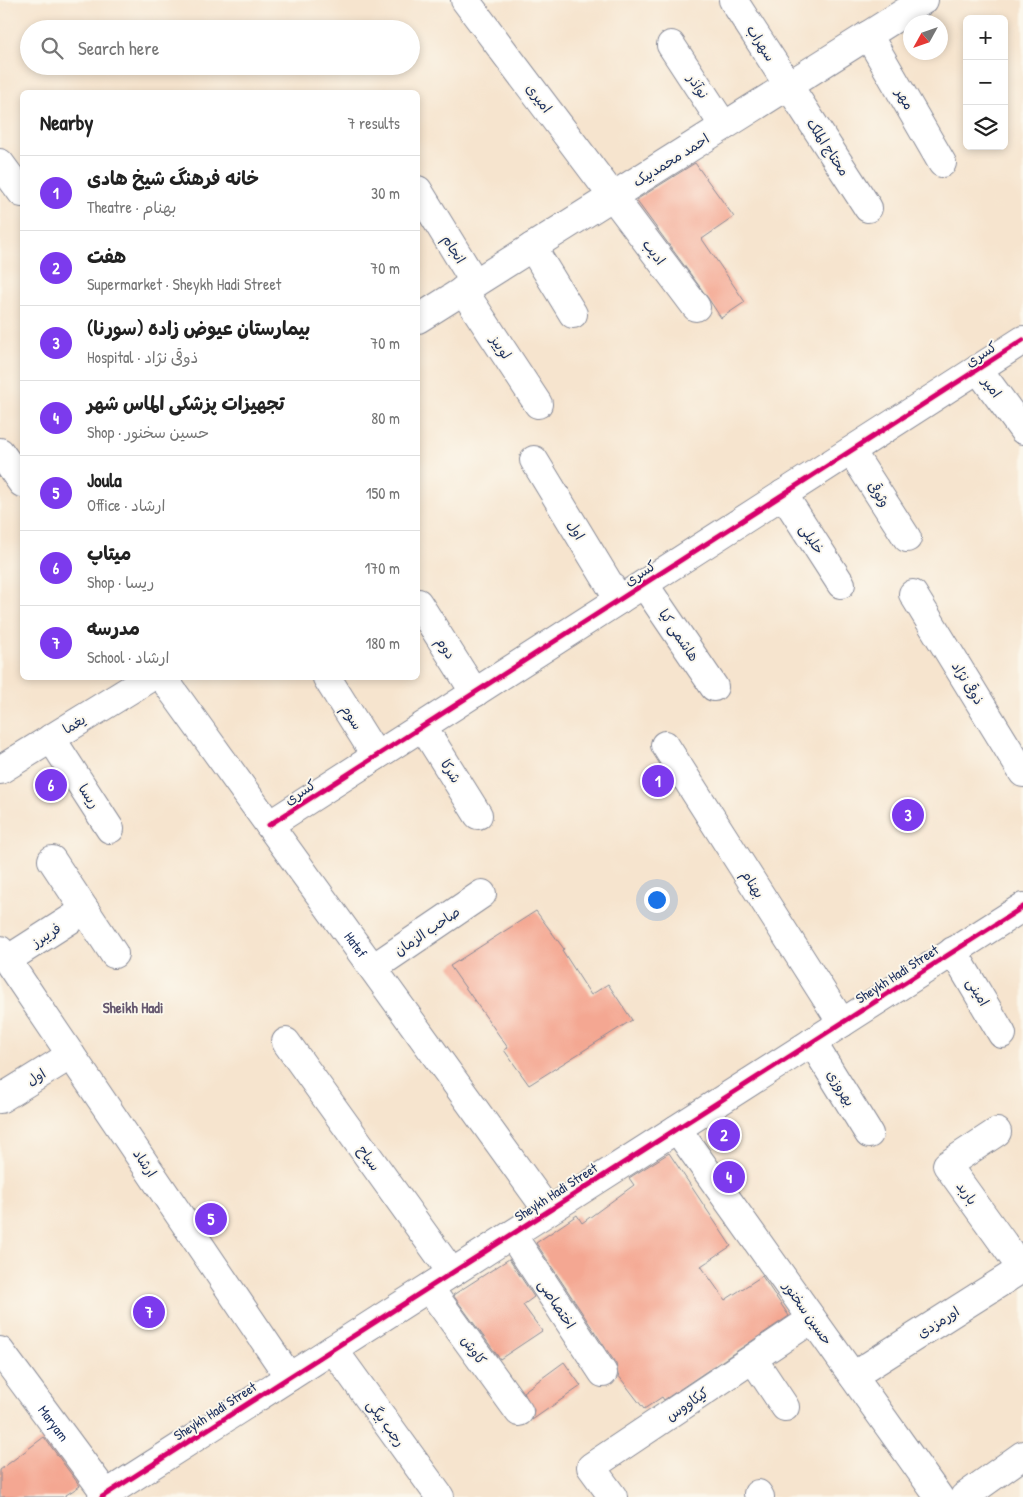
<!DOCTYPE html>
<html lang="en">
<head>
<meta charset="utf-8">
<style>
  :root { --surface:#fff; --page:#f2f2f2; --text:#222; --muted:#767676; --line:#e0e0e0; --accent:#7c3aed }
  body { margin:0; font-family:"Patrick Hand","Playpen Sans Arabic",sans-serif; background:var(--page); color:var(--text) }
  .controls { position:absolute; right:15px; top:15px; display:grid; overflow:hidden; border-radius:8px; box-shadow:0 2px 8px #0003 }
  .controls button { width:45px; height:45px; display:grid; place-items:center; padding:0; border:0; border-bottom:1px solid var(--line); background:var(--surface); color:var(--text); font:25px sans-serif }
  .compass { position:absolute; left:903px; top:15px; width:45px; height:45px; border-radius:50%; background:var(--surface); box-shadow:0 2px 8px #0003; rotate:230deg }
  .you { position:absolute; left:656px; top:899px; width:18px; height:18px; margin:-12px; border:4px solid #fff; border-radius:50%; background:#1a73e8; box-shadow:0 0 0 8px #1a73e833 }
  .badge { display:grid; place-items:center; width:32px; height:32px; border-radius:50%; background:var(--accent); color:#fff; font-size:16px; font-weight:700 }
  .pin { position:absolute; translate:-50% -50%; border:2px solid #fff; box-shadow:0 1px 5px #0006 }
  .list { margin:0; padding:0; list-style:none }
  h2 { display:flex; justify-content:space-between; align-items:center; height:65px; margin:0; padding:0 20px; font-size:21px }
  h2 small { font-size:16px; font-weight:400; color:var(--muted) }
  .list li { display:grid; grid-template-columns:32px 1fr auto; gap:15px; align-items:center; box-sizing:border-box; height:75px; padding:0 20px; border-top:1px solid var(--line) }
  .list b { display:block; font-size:19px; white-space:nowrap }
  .list p { margin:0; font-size:16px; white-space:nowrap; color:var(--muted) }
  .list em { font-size:16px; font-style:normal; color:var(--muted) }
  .icon { flex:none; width:28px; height:28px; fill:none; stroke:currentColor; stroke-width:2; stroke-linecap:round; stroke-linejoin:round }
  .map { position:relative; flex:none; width:1023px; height:1497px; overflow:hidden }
  .search { position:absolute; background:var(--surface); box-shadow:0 2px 8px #0003; left:20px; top:20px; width:400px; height:55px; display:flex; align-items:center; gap:12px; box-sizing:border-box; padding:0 18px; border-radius:28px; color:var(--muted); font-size:19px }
  .panel { position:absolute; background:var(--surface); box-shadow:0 2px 8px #0003; left:20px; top:90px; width:400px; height:590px; border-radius:8px }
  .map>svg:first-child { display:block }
  .building { fill:#f4a792 }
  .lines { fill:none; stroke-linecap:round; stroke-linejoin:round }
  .minor-casing { stroke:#888a96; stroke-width:30 }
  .minor { stroke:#fff; stroke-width:28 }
  .cycleway-casing { stroke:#fbf7ec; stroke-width:8 }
  .cycleway { stroke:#d6006c; stroke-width:5 }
  .labels { text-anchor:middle; stroke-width:4; stroke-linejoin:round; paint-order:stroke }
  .street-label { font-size:14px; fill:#1b2f5e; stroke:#fbf7ec }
  .neighbourhood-label { font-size:15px; font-weight:bold; fill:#675970; stroke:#fbf7ec }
</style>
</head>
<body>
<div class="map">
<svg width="1023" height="1497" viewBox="0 0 1023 1497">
  <rect width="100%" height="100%" fill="#fbf7ec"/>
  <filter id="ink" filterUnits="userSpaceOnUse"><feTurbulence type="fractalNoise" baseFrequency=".02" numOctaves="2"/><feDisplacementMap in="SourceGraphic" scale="10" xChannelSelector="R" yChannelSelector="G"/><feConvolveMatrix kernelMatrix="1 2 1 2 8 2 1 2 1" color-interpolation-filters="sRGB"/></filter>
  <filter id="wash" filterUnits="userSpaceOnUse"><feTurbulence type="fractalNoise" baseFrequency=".0096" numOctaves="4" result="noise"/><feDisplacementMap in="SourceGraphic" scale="20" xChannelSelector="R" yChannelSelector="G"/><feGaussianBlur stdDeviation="1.12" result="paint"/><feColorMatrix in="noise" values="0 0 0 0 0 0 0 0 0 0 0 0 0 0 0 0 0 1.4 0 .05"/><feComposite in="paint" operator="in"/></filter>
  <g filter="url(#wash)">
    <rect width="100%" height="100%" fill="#f6e4ce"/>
    <g id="blocks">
      <path class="building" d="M695,163L734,217L702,239L745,302L721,318L708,298L636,200Z
        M536,911L564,949L562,950L591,995L608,984L632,1020L529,1085L504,1050L508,1048L450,966Z
        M669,1153L731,1246L701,1266L725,1300L762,1276L789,1316L664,1400L662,1397L644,1409L618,1375L616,1364L536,1243L577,1215L582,1223L634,1185L629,1178Z
        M509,1259L534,1297L523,1305L542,1331L500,1359L453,1295Z
        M564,1362L581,1386L532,1420L534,1410L523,1392Z
        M44,1437L80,1486L63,1497H0V1470Z"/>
    </g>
  </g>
  <g filter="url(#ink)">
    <use href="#blocks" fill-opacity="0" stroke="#888a96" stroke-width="1"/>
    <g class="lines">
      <defs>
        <g id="minor">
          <path d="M465,0L696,307"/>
          <path d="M733,0L868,208"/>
          <path d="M868,35L942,163"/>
          <path d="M671,45L724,126"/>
          <path d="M0,163L22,193"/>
          <path d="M418,190L475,283"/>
          <path d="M532,247L573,314"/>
          <path d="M463,290L538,404"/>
          <path d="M418,319L924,0"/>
          <path d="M978,369L1023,430"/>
          <path d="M851,451L907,538"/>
          <path d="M0,452L22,483"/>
          <path d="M534,460L619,600"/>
          <path d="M783,494L841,584"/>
          <path d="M644,584L714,687"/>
          <path d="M913,594L1023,773"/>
          <path d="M418,603L475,693"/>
          <path id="s1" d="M163,678L548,1211"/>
          <path d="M327,678L376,756"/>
          <path d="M423,727L478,815"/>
          <path d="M51,738L110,829"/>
          <path d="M665,745L842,1023"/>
          <path d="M0,770L149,678"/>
          <path d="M269,825L1023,340"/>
          <path d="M52,860L114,954"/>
          <path d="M0,950L289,1377"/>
          <path d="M953,951L1002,1034"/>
          <path d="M7,960L85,910"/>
          <path d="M373,968L482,894"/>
          <path d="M286,1042L452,1273"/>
          <path d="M812,1042L869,1134"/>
          <path d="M0,1099L71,1055"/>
          <path d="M677,1129L939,1497"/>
          <path d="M997,1132L947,1165L1022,1269"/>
          <path d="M512,1235L603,1373"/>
          <path d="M429,1288L519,1412"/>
          <path d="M333,1349L440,1497"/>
          <path id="s2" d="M0,1351L106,1494"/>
          <path d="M753,1359L785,1407"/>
          <path d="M853,1376L1023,1268"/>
          <path d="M758,1494L760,1497"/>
          <path d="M102,1497L1023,907"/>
          <path d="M613,1497L591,1467L812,1319"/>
          <path d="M964,1497L1023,1455"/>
        </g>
      </defs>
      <use href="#minor" class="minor-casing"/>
      <use href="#minor" class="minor"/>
      <defs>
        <path id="cycleway" d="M269,825L1023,340
          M102,1497L1023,907"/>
      </defs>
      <use href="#cycleway" class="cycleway-casing"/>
      <use href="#cycleway" class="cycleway"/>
    </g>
  </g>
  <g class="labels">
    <g class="street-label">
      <text transform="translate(761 43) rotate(57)" y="5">سهراب</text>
      <text transform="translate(698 86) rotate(57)" y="5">نوآذر</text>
      <text transform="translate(539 98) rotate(53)" y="5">امیری</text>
      <text transform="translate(905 99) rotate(60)" y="5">مهر</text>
      <text transform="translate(828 147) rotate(57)" y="5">محتاج الملک</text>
      <text transform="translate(671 160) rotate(-32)" y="5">احمد محمدبیک</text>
      <text transform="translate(454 249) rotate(58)" y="5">انجام</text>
      <text transform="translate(654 252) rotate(53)" y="5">ادیب</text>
      <text transform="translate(501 347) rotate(56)" y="5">لوییز</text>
      <text transform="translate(981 354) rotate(-33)" y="5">کسری</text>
      <text transform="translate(992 387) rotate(54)" y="5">امیر</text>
      <text transform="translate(879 494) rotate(57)" y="5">وثوقی</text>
      <text transform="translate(576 530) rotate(59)" y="5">اول</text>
      <text transform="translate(812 539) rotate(57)" y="5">خلیلی</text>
      <text transform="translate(640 573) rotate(-33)" y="5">کسری</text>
      <text transform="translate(679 635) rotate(56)" y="5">هاشمی کیا</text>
      <text transform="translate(446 648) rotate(57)" y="5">دوم</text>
      <text transform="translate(968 683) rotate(58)" y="5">ذوقی نژاد</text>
      <text transform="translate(352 717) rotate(58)" y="5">سوم</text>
      <text transform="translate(74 724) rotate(-32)" y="5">یغما</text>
      <text transform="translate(451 771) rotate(58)" y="5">شرکا</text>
      <text transform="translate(300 792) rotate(-33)" y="5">کسری</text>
      <text transform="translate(89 796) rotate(57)" y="5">ریسا</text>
      <text transform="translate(753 884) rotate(58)" y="5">بهنام</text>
      <text transform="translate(427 931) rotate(-34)" y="5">صاحب الزمان</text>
      <text transform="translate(46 935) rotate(-33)" y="5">فریبرز</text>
      <text dy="5" stroke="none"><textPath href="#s1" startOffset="329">Hatef</textPath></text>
      <text transform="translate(897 974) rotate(-33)" y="5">Sheykh Hadi Street</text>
      <text transform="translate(978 992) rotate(59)" y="5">امینی</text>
      <text transform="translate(36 1077) rotate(-32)" y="5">اول</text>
      <text transform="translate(841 1088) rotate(58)" y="5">بهروزی</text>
      <text transform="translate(369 1158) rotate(54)" y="5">سیاح</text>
      <text transform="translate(145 1163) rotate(56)" y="5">ارشاد</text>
      <text transform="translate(556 1192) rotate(-33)" y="5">Sheykh Hadi Street</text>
      <text transform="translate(967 1193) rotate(54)" y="5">باربد</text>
      <text transform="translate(557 1304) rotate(57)" y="5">اختصاصی</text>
      <text transform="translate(808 1313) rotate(55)" y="5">حسین سخنور</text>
      <text transform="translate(938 1322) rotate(-32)" y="5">اورمزدی</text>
      <text transform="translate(474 1350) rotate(54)" y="5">کاوش</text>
      <text transform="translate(687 1404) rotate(-34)" y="5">کیکاووس</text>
      <text transform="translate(215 1411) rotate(-33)" y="5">Sheykh Hadi Street</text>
      <text dy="5" stroke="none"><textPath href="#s2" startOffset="90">Maryam</textPath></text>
      <text transform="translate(386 1423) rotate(54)" y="5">رجب بیگی</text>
    </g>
    <g class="neighbourhood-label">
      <text x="133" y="1013">Sheikh Hadi</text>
    </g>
  </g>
</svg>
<div class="controls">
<button>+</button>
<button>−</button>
<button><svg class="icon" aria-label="layers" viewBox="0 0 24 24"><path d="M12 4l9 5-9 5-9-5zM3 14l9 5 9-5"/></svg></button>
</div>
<svg class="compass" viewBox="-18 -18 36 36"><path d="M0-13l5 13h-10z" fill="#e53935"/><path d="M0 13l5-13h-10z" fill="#767676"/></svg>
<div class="you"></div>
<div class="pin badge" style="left:658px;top:781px">1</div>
<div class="pin badge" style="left:724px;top:1135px">2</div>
<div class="pin badge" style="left:908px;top:815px">3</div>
<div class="pin badge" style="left:729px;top:1177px">4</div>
<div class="pin badge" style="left:211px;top:1219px">5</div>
<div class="pin badge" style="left:51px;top:785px">6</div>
<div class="pin badge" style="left:149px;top:1312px">7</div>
<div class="search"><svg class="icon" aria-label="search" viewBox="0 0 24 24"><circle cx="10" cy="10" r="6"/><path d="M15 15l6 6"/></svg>Search here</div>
<section class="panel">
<h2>Nearby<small>7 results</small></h2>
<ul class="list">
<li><span class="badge">1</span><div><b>خانه فرهنگ شیخ هادی</b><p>Theatre · بهنام</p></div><em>30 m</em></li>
<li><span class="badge">2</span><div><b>هفت</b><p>Supermarket · Sheykh Hadi Street</p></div><em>70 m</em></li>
<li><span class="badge">3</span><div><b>بیمارستان عیوض زاده (سورنا)</b><p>Hospital · ذوقی نژاد</p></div><em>70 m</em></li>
<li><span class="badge">4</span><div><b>تجهیزات پزشکی الماس شهر</b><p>Shop · حسین سخنور</p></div><em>80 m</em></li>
<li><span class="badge">5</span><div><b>Joula</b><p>Office · ارشاد</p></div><em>150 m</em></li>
<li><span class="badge">6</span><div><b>میتاپ</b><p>Shop · ریسا</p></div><em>170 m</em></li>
<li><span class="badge">7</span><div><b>مدرسه</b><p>School · ارشاد</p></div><em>180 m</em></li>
</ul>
</section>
</div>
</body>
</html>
